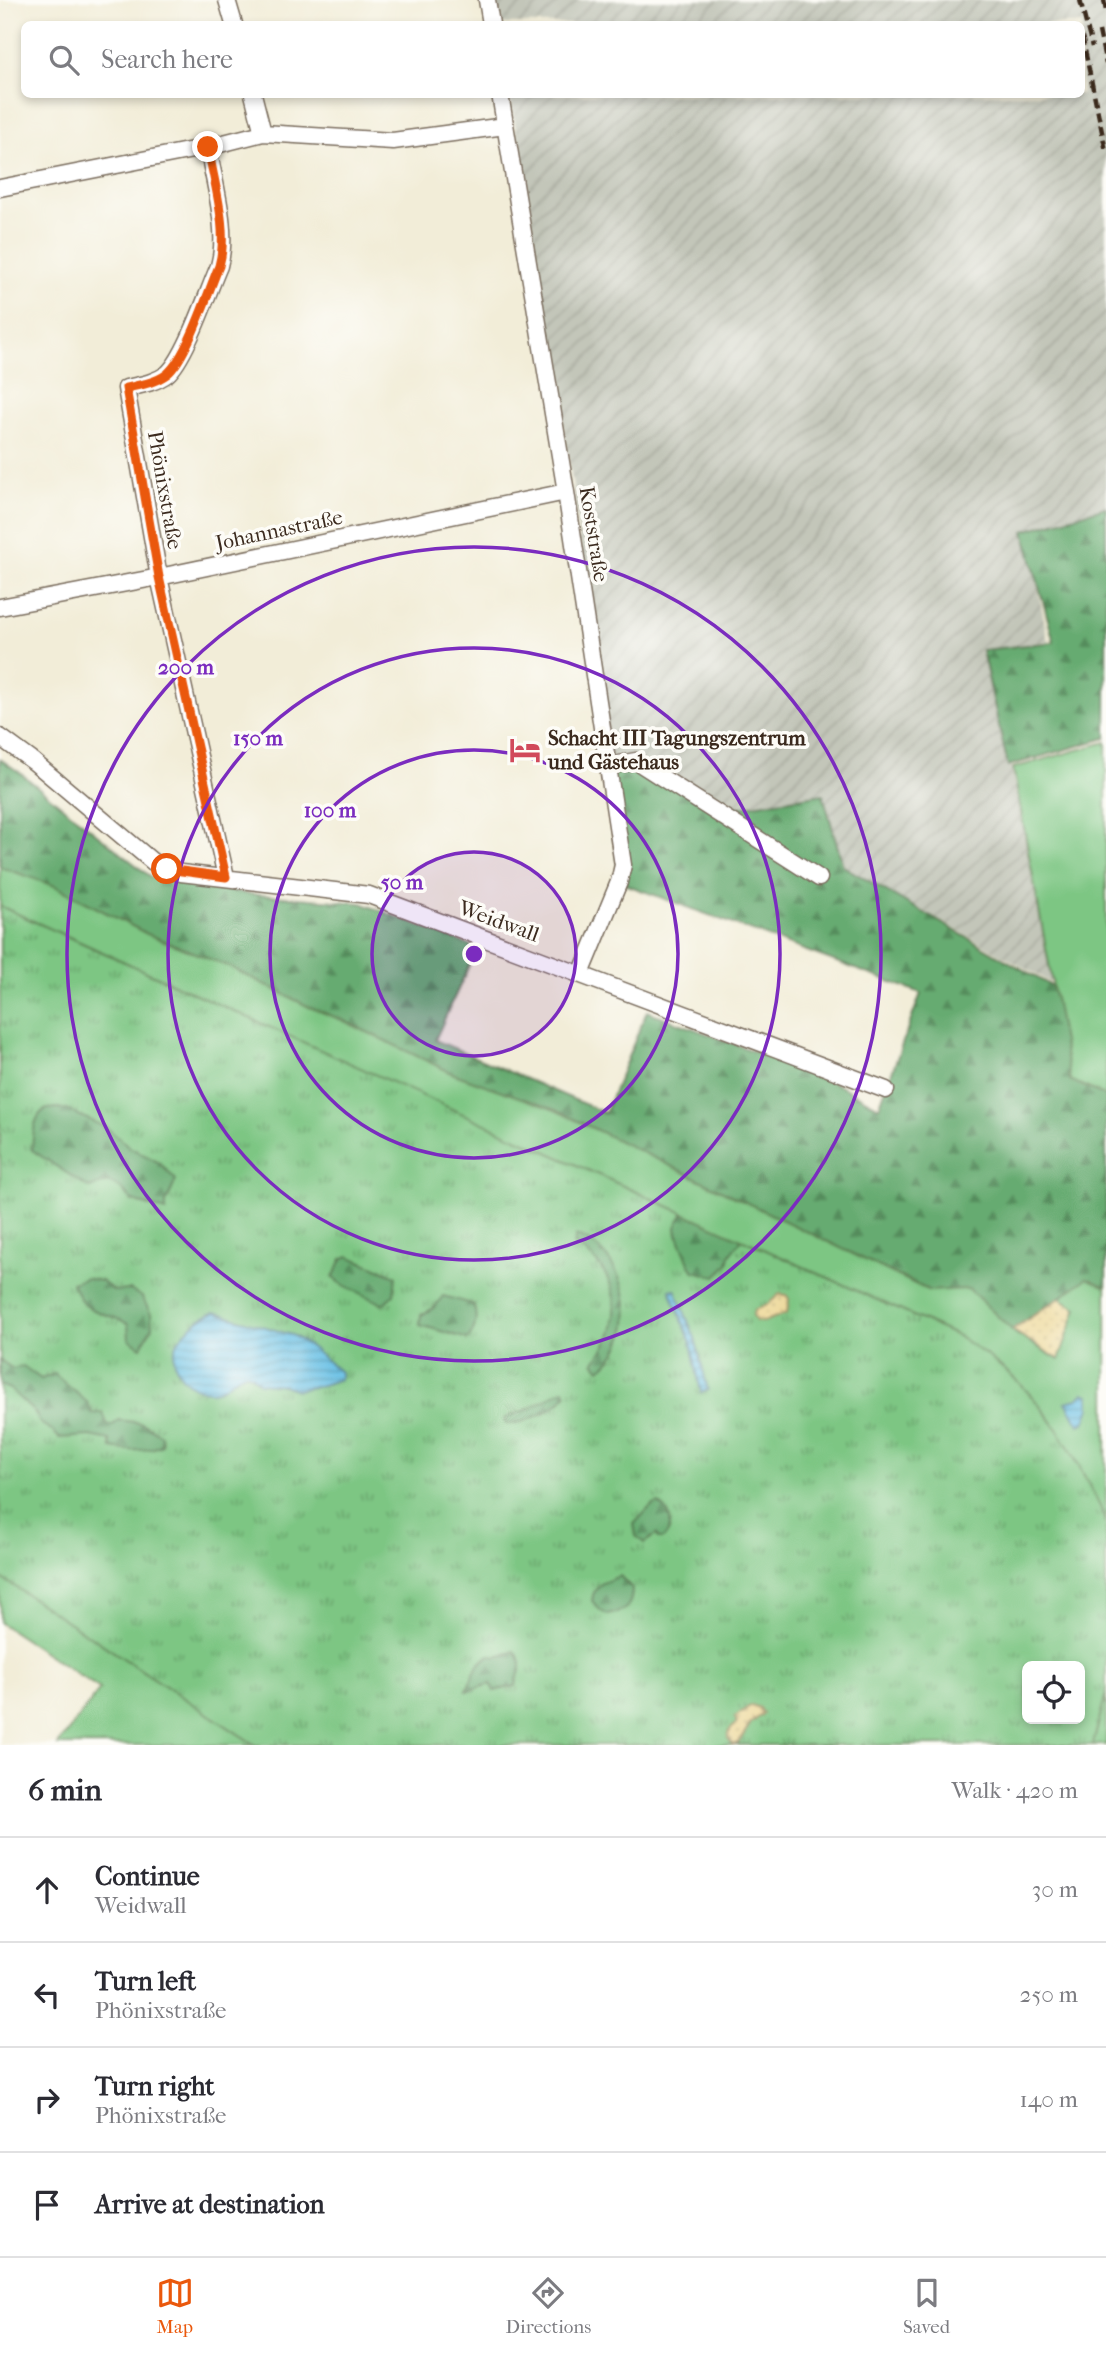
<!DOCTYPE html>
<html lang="en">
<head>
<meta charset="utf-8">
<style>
  :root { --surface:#fff; --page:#f7f7f7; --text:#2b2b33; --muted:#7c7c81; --line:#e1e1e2; --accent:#ea580c }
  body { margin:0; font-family:"IM FELL French Canon",serif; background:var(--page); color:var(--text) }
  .controls { position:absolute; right:21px; bottom:21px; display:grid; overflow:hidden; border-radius:10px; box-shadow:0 4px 10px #0003 }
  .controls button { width:63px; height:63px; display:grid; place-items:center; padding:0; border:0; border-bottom:2px solid var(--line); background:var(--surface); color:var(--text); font:35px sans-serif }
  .stop { position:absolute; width:21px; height:21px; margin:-16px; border:5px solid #ea580c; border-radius:50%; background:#fff }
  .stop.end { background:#ea580c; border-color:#fff; box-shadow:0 2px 7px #0008 }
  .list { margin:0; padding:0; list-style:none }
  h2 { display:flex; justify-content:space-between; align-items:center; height:91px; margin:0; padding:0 28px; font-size:30px }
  h2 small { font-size:23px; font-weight:400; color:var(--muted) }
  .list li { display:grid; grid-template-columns:46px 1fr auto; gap:21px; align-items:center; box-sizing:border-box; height:105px; padding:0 28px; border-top:2px solid var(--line) }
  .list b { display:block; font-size:26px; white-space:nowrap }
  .list p { margin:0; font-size:23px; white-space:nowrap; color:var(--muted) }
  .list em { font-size:23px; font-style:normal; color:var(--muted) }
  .icon { flex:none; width:38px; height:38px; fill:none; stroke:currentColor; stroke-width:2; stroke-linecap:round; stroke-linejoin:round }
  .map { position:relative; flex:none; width:1106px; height:1745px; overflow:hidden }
  .search { position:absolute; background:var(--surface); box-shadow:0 4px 10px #0003; left:21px; right:21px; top:21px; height:77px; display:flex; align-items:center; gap:18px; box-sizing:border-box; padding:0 24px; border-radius:10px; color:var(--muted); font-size:26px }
  .sheet { height:511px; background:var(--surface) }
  nav { display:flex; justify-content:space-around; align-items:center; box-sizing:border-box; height:98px; border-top:2px solid var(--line); background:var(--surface); font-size:19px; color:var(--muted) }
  nav a { display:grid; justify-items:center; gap:4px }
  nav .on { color:var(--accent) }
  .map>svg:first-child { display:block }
  .industrial { fill:url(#industrial-furrows) }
  .grass { fill:url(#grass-tufts); stroke:#5c7850; stroke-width:2; fill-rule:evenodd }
  .forest { fill:url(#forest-firs); stroke:#506a48; stroke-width:2 }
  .sand { fill:url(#sand-dots); stroke:#94825e; stroke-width:2 }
  .park { fill:#7dc683; stroke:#5c7850; stroke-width:2 }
  .water { fill:url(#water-rules); stroke:#517582; stroke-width:2 }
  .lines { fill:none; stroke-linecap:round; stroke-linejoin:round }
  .minor-casing { stroke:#7b6e5f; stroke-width:19 }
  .minor { stroke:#fff; stroke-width:16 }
  .rail { stroke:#3b2a1e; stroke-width:4.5; stroke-dasharray:10 5; stroke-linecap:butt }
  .route { stroke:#ea580c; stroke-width:9 }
  .ring { fill:none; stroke:#7b2cbf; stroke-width:3.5 }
  .labels { text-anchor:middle; stroke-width:7; stroke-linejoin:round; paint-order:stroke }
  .street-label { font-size:21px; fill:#3b2a1e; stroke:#fdfcf7 }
  .poi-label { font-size:21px; font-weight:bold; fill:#3b2a1e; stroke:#fdfcf7; text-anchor:start }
  .centre { fill:#7b2cbf; stroke:#fdfcf7; stroke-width:3.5 }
  .ring-label { font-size:21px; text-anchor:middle; font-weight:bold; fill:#7b2cbf; stroke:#fdfcf7; stroke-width:7; stroke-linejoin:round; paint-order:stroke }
</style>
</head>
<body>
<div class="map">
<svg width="1106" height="1745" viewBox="0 0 1106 1745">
  <defs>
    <pattern id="industrial-furrows" width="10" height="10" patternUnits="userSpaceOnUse" patternTransform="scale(1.75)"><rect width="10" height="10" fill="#c3c6b9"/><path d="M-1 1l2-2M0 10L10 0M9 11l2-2" fill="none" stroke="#a8aa9f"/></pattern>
    <pattern id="grass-tufts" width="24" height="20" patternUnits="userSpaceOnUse" patternTransform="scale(1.75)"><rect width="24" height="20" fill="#7dc683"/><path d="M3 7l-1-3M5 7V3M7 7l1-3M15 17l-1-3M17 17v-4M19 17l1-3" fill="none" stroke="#68a16b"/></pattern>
    <pattern id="forest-firs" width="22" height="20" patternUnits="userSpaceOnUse" patternTransform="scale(1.75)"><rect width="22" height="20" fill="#66ab71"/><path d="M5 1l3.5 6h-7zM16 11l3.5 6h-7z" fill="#558b5c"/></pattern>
    <pattern id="sand-dots" width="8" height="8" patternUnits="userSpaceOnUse" patternTransform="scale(1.75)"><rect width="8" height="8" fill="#eeda9e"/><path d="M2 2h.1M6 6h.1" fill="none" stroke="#cdbb88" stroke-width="1.8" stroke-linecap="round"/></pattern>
    <pattern id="water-rules" width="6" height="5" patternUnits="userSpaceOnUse" patternTransform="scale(1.75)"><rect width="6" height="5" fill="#67c0e5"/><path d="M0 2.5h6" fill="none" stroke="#569cb9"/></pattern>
  </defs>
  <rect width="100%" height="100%" fill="#fdfcf7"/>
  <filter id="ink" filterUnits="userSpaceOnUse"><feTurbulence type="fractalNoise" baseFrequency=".0143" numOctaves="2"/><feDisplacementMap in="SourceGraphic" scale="14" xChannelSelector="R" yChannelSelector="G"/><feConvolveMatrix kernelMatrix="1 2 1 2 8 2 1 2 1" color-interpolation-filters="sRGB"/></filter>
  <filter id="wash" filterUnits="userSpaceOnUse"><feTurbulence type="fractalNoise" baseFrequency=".00686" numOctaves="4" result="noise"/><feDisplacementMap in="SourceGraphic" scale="28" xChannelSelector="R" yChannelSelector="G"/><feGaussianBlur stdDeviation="1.57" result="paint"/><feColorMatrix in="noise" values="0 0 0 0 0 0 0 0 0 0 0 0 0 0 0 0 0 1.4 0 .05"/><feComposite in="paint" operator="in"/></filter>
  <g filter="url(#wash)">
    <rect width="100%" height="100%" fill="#f2edd8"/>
    <path class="industrial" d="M495,0H1106V507L1027,530L1048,641L983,651L1012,770L1053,984L843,866L823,794L713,811L608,766L572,481L510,95L1082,94V24H499Z"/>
    <path class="grass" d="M0,906L960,1337C972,1345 984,1353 995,1362C1036,1393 1067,1439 1089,1485C1096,1497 1103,1510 1106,1524V1693L1093,1745H255L0,1577ZM1027,1666H1080V1719H1027Z"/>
    <path class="forest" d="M1106,507V738L1008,766L982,650L1054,642L1024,531Z
      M0,759L19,772L151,877L248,894L361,903L477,948L435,1040L605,1113L647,1011L827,1079L879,1107L921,993L619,882L608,766L636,761L713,811L823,794L843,866L1053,987L1070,1080L1106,1096V1287L1087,1279L1012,1330L969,1289L930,1291L555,1110L454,1074L342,1020L309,1007L232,968L147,934L55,886L0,867Z
      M58,1108L68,1110L107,1128L131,1148L160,1163L176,1180L166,1203V1211L133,1201L120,1188L109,1182L89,1188L32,1150C33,1139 33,1115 45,1110C49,1108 53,1109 58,1108Z
      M684,1213L742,1239L730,1255L728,1264L716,1276C709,1274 699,1274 693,1270C691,1268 676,1233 676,1228C677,1223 681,1218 684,1213Z
      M576,1236C586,1238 592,1243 599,1249C632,1279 639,1341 600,1369L594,1362C629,1321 619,1271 574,1244Z
      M348,1256L396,1276L394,1294L383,1304L341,1284L333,1278L342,1259Z
      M86,1278L101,1281L114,1291L130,1290L142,1297L151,1314L152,1327L141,1347L129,1339L128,1324C115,1315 96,1315 84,1304C79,1299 76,1290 72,1283Z
      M443,1296L473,1304C478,1316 476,1329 468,1339L420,1325L421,1315L434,1308Z
      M0,1360L13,1369L23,1366L41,1379L54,1374L88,1403L92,1414L103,1412L107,1424L112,1426L119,1420L142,1423L161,1435L162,1445C148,1452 126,1451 111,1448L110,1440L90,1436L59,1438L53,1431L40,1423L36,1414L10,1389L0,1385Z
      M564,1389L567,1393C559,1409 522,1425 506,1424L505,1418L528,1409Z
      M658,1503C673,1511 674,1528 663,1539H658L657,1534L644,1543L636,1536L634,1524L651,1506Z
      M620,1576L632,1588C632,1607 626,1611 608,1615L601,1611L592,1601C594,1583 605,1582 620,1576Z
      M515,1651C527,1669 518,1668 516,1686L494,1691L491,1684L466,1691L478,1665L489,1655L497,1657Z"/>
    <path class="sand" d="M780,1294L786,1295L789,1299L787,1313L763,1322L756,1321L753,1315L754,1310L768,1304Z
      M1060,1298L1077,1308L1060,1360L1012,1330Z
      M751,1705L760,1708L763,1714L751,1723L738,1743L733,1745L728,1738L730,1730L737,1723L735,1717Z"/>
    <path class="park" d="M1106,742V1096L1070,1080L1013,768Z
      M0,867L55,886L147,934L232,968L309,1007L342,1020L454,1074L555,1110L929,1291L969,1289L1016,1334L1059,1360L1077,1308L1060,1298L1087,1278L1106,1287V1524C1103,1510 1096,1497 1089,1485C1067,1439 1036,1393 995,1362C984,1353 972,1345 960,1337L0,906Z
      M0,1577L255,1745H58L100,1689L0,1623Z
      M1106,1694V1745H1093L1094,1741Z"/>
    <path class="water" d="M675,1289L695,1338L708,1390L701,1393L691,1343L670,1290Z
      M215,1312L292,1335L312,1348L340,1372V1379L323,1385L297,1390L283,1385L260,1383L251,1375L245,1373C232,1377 226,1390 212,1391C189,1391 168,1369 176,1346C180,1333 204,1315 215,1312Z
      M1084,1393L1089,1395L1090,1408L1084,1423L1079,1425L1066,1402L1078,1399Z"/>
  </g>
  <g filter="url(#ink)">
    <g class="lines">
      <defs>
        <path id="minor" d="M227,0L234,24
          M487,0L491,24
          M253,94L263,133
          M500,94L566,492L623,865L619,882L581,974
          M208,147C214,183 229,231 219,266C208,291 186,358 167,374C155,383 140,385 126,388L159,577L226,877
          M0,188L208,147L263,133L393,141L505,126
          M0,607L159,577L566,492
          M0,737L34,762L153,862L181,873L369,895L886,1090
          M608,766L636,761L819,878"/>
      </defs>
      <use href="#minor" class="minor-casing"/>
      <use href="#minor" class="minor"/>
      <path class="rail" d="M1080,0L1092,47
        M1104,0L1106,11
        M1099,31L1106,64
        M1082,36L1106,151"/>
    </g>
  </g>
  <g class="lines" filter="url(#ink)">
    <path class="route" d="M167,869L226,877L159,577L126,388C140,385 155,383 167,374C187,358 208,292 219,266C229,231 214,183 208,147"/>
  </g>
  <circle cx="474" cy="954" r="102" fill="#7b2cbf" fill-opacity=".12"/>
  <g class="ring">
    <circle cx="474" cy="954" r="102"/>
    <circle cx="474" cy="954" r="204"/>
    <circle cx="474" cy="954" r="306"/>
    <circle cx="474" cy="954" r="407"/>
  </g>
  <defs>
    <symbol id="hotel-bare" viewBox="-9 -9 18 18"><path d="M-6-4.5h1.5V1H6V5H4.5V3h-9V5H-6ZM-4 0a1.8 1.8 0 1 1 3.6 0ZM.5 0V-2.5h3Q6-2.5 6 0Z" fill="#d1495b" stroke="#fdfcf7" stroke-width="2.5" paint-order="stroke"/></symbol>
  </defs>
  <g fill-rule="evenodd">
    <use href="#hotel-bare" x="503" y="728" width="44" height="44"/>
  </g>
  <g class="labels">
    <g class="street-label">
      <text transform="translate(165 490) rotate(80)" y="7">Phönixstraße</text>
      <text transform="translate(279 530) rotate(-12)" y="7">Johannastraße</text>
      <text transform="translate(594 534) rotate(81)" y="7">Koststraße</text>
      <text transform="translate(499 921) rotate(20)" y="7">Weidwall</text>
    </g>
    <g class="poi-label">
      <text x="548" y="745">Schacht III Tagungszentrum<tspan x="548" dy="24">und Gästehaus</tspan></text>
    </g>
  </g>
  <circle cx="474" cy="954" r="10" class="centre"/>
  <g class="ring-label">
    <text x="186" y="674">200 m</text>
    <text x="258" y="745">150 m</text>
    <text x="330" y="817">100 m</text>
    <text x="402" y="889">50 m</text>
  </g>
</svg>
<div class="controls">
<button><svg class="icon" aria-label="locate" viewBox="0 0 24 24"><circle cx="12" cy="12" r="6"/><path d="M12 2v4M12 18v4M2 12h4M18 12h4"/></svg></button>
</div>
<div class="stop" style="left:167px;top:869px"></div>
<div class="stop end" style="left:208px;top:147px"></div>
<div class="search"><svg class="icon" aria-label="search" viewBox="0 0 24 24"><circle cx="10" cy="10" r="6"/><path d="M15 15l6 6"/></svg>Search here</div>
</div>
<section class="sheet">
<h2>6 min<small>Walk · 420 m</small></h2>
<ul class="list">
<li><svg class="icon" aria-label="ahead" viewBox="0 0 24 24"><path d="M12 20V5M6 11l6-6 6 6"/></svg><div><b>Continue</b><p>Weidwall</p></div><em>30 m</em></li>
<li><svg class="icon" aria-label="left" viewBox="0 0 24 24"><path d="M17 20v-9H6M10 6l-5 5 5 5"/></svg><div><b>Turn left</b><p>Phönixstraße</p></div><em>250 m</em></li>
<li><svg class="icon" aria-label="right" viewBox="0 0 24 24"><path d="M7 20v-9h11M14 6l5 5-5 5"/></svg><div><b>Turn right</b><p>Phönixstraße</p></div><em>140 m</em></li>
<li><svg class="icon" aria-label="arrive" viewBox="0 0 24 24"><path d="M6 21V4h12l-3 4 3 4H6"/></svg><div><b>Arrive at destination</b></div></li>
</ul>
</section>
<nav>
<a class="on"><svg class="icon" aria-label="map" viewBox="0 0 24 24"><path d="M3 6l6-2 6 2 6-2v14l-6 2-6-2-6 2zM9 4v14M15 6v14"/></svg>Map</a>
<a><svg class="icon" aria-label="directions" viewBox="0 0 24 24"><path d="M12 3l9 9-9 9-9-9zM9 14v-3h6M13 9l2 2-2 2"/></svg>Directions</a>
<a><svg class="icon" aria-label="saved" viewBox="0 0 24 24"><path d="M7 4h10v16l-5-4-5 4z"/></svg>Saved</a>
</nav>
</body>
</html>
